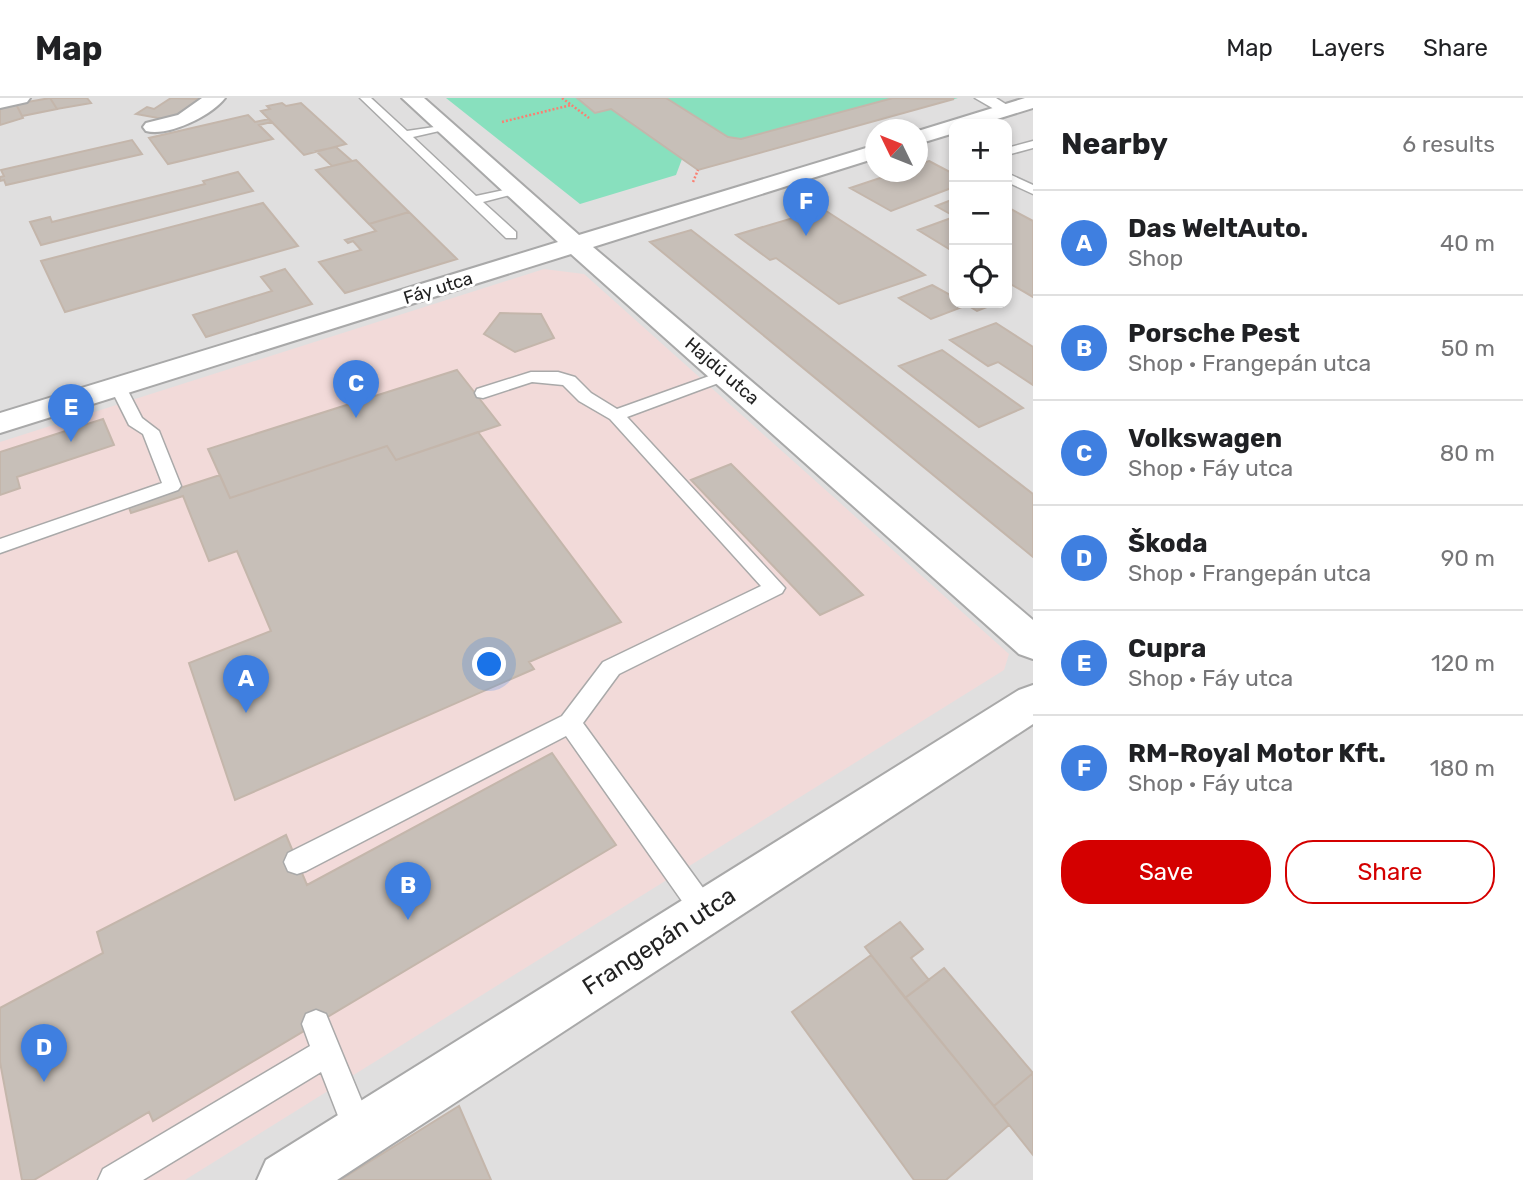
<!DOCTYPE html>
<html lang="en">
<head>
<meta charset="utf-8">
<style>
  :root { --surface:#fff; --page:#f2f2f2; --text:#202124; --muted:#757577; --line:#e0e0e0; --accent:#d40000 }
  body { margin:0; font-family:Rubik,sans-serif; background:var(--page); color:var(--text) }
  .controls { position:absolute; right:21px; top:21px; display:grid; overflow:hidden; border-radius:14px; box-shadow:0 4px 10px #0003 }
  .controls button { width:63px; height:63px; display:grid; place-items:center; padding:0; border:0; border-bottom:2px solid var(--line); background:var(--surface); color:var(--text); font:35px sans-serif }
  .compass { position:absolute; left:865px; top:21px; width:63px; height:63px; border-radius:50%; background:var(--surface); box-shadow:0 4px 10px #0003; rotate:313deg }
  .you { position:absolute; left:490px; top:567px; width:24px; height:24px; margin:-18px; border:5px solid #fff; border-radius:50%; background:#1a73e8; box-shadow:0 0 0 10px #1a73e833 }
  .badge { display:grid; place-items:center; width:46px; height:46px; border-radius:50%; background:var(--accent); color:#fff; font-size:23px; font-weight:700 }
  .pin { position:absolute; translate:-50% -58px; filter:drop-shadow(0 2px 4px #0008) }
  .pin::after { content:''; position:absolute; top:37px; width:24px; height:21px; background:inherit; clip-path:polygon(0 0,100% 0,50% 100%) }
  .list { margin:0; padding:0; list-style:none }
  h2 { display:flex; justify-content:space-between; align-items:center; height:91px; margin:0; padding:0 28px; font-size:30px }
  h2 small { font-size:23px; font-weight:400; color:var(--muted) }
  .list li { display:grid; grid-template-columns:46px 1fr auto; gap:21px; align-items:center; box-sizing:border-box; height:105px; padding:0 28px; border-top:2px solid var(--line) }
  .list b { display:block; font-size:26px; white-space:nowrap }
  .list p { margin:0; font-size:23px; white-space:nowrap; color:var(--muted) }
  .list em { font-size:23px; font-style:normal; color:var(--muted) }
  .actions { display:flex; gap:14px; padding:21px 28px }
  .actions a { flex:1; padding:16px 0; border:2px solid var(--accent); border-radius:28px; text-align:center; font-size:24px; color:var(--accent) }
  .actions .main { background:var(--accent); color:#fff }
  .icon { flex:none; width:38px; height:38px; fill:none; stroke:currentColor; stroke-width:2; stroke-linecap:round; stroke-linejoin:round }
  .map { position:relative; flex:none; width:1033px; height:1082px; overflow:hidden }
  header { display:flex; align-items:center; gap:42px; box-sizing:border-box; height:98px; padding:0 35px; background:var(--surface); border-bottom:2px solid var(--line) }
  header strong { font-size:33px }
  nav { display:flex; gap:38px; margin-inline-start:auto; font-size:24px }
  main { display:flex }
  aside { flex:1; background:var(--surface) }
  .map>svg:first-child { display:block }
  .residential { fill:#e0dfdf; fill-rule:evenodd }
  .commercial { fill:#f2dad9 }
  .pitch { fill:#88e0be }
  .building { fill:#c7bfb8; stroke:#c4b6ab; stroke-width:2 }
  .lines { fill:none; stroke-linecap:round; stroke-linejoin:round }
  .service-casing { stroke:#a9a9a9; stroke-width:3 }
  .pedestrian-casing { stroke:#a9a9a9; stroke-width:3 }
  .minor-casing { stroke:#a9a9a9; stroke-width:4 }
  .path { stroke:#fa8072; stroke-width:2.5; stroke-dasharray:2 2; stroke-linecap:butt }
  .service { fill:#fff; fill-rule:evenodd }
  .pedestrian { fill:#fff; fill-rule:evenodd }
  .minor { fill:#fff; fill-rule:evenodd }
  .labels { text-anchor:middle; stroke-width:6; stroke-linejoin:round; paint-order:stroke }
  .far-street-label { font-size:18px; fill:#222; stroke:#fff }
  .near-street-label { font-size:24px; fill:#222; stroke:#fff }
</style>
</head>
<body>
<header>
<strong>Map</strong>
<nav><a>Map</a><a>Layers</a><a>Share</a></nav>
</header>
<main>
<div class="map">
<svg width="1033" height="1082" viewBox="0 0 1033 1082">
  <rect width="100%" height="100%" fill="#f2efe9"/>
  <path class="residential" d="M0,0H1033V1082H0ZM954,26H1007V205H954ZM876,32H918V74H876Z"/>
  <path class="commercial" d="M544,171L584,176L1009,556L1004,572L185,1082H0V344Z"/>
  <path class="pitch" d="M446,0H958L698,72L682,61L676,77L580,106Z"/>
  <path class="building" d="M50,0H87L91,5L57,11Z
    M50,0L57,11L22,18L16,6Z
    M171,0L200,1L169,22L136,16L147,9L154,11Z
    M577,0H666L728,39L741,41L893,0L954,1L698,72L611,11L595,15Z
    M282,5L286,8L301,5L346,46L304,57L261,13L270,11L267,8Z
    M16,6L23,20L0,27V11Z
    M248,17L255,24L269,21L272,24L259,27L273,41L168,66L149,40Z
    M132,42L142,56L6,87L4,82L0,83V79L4,78L1,72Z
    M336,49L352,63L332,68L316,53Z
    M356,62L409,114L369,126L316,72Z
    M929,63L954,76V89L891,113L850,90L898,74H918V67Z
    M238,74L253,93L41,147L30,124L50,119L52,124L205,86L203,83Z
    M954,101V118L936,108Z
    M263,105L298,148L65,214L41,163Z
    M1007,109L1033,123V199L1007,184Z
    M823,111L925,177L839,206L776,160L770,162L736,137Z
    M409,114L457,161L345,195L319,164L361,152L353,143L348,145L345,142L376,133L369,126Z
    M954,119V154L918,132Z
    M691,132L1033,396V459L650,144Z
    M285,171L312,206L206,239L193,217L272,193L261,179Z
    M932,187L954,199V205H997L977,213L967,207L931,221L899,200Z
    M500,215L541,216L554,240L515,254L484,236Z
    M996,225L1033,249V287L998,264L988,268L950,242Z
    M942,252L1023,310L979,329L899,268Z
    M457,272L500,327L396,362L387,348L230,400L208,351Z
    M103,321L114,347L17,379L20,390L0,397V354Z
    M478,334L621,524L529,564L534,571L235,702L189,565L271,533L237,453L209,463L183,398L131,415L128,407L220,377L230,400L387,348L396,362Z
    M731,366L863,497L820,517L691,382Z
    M552,655L616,747L153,1023L149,1014L34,1082H22L0,964V910L103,855L97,834L286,737L307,787Z
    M900,824L923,851L911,860L929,882L905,900L865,849Z
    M871,857L1009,1027L946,1082H914L792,914Z
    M944,870L1033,975L994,1008L905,900Z
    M1033,975V1057L994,1008Z
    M459,1008L491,1082H340Z"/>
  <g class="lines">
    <defs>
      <path id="service" d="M360,0H371L407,33L448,27V31L413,39L476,98L518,89V95L483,104L516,134V140H506Z
        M1033,43V50L1007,57V50Z
        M1007,75L1033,87V96L1007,84Z
        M726,272L734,277L732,280L627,319L785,490L782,495L619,576L583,625L714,805L718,814L714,823L705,827L696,823L566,638L306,773L297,776L288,773L284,764L288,755L562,618L603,564L761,488L610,321L579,303L563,287L532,284L483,300L477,299L475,295L477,291L531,274H558L575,279L591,295L617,311Z
        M118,284L126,289L142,320L159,333L181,388L178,392L0,455V441L162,385L143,336L129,327L110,289Z
        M316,912L326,916L375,1035L371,1046L360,1050L349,1046L321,974L143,1082H98L103,1071L310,948L302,926L306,916Z"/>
      <path id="pedestrian" d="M975,0H996L1015,12L1013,15H1001Z"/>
      <path id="minor" d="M0,0H30L27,4L0,10Z
        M202,0H225C211,18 168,39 146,33L143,29L146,25L178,17Z
        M402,0H424L579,137L876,47V60L593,149L1033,522V561L1019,556L571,156L0,335V315L558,144Z
        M1025,0H1033V10L981,26H954V35L918,46V33Z
        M1033,587V626L337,1082H257L266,1062L1019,592Z"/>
    </defs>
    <use href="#service" class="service-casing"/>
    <use href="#pedestrian" class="pedestrian-casing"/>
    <use href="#minor" class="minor-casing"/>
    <path class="path" d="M562,0L589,20
      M502,24L571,7
      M887,32L903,27
      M693,84L698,72"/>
    <use href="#service" class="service"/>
    <use href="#pedestrian" class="pedestrian"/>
    <use href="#minor" class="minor"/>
  </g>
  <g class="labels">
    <g class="far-street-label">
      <text transform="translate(438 190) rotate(-17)" y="6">Fáy utca</text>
      <text transform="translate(722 273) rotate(41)" y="6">Hajdú utca</text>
    </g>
    <g class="near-street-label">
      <text transform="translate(659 843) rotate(-33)" y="8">Frangepán utca</text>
    </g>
  </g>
</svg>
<div class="controls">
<button>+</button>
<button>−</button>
<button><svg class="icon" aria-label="locate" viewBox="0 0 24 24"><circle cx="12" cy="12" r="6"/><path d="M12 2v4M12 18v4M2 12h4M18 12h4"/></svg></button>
</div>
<svg class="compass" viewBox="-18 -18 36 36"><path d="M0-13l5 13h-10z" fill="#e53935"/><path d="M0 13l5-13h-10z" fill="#757577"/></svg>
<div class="you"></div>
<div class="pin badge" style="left:246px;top:615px;background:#3f7fe0">A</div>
<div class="pin badge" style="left:408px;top:822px;background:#3f7fe0">B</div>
<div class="pin badge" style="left:356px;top:320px;background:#3f7fe0">C</div>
<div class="pin badge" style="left:44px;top:984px;background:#3f7fe0">D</div>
<div class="pin badge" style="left:71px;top:344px;background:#3f7fe0">E</div>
<div class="pin badge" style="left:806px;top:138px;background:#3f7fe0">F</div>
</div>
<aside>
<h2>Nearby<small>6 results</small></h2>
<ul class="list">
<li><span class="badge" style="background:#3f7fe0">A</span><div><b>Das WeltAuto.</b><p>Shop</p></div><em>40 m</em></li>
<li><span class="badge" style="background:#3f7fe0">B</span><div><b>Porsche Pest</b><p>Shop · Frangepán utca</p></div><em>50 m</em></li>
<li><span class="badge" style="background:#3f7fe0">C</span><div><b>Volkswagen</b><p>Shop · Fáy utca</p></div><em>80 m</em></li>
<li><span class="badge" style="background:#3f7fe0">D</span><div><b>Škoda</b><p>Shop · Frangepán utca</p></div><em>90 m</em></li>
<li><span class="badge" style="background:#3f7fe0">E</span><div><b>Cupra</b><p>Shop · Fáy utca</p></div><em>120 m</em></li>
<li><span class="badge" style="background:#3f7fe0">F</span><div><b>RM-Royal Motor Kft.</b><p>Shop · Fáy utca</p></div><em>180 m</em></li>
</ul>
<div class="actions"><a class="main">Save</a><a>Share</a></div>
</aside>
</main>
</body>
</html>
